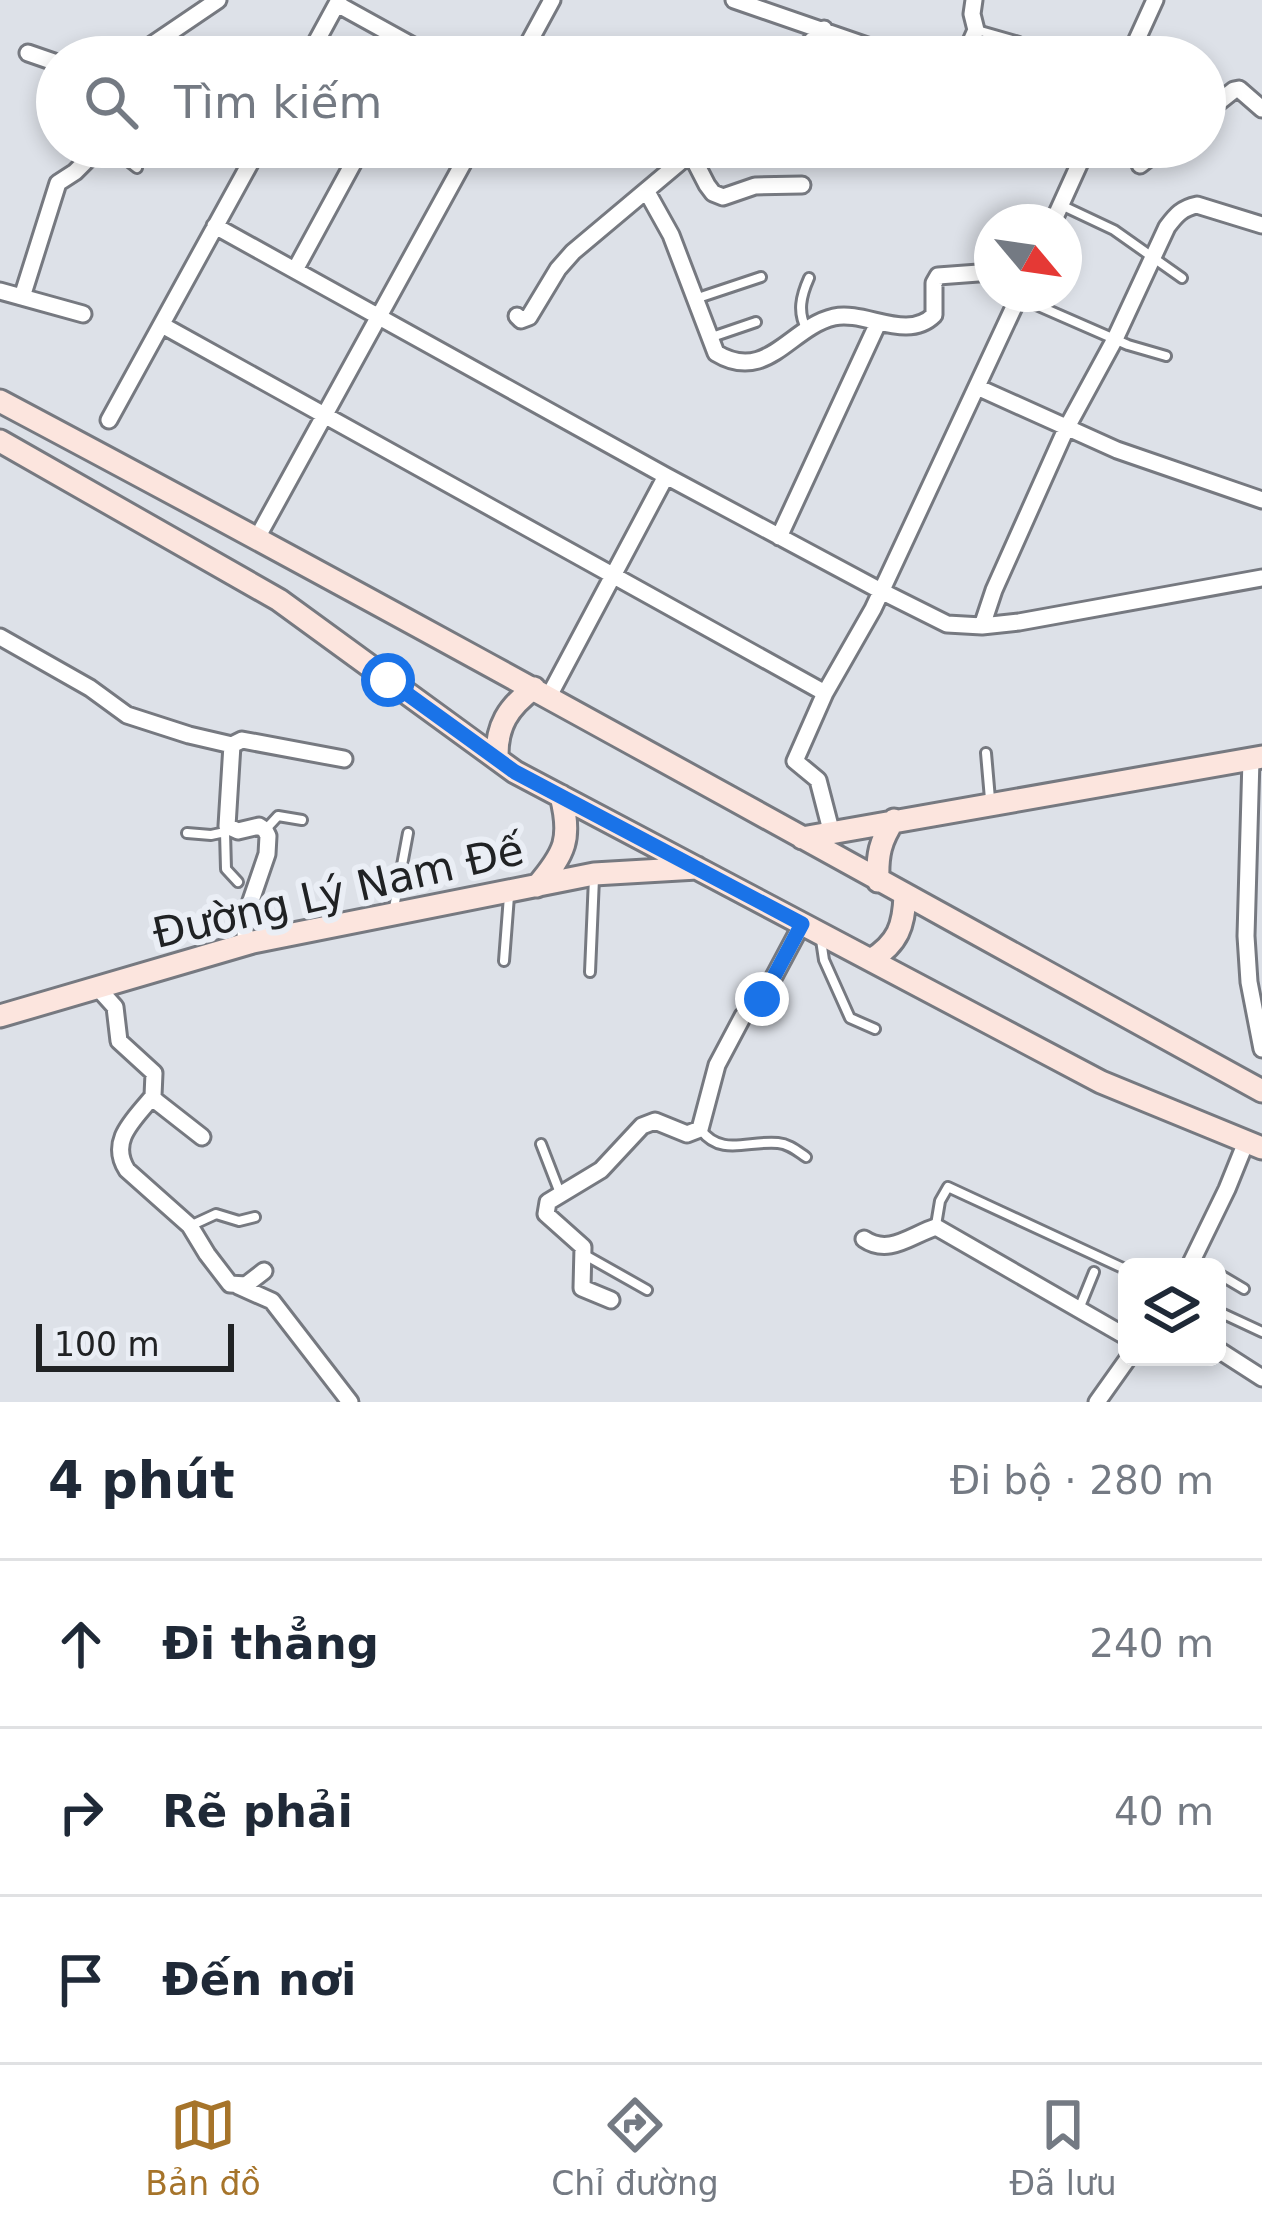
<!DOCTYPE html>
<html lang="vi">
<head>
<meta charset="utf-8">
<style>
  :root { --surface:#fff; --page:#f2f2f3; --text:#1f2937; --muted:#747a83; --line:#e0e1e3; --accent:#a6742a }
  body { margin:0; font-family:"DejaVu Sans",sans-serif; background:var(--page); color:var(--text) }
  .controls { position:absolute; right:36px; bottom:36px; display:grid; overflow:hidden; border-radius:18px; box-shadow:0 6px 18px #0003 }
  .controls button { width:108px; height:108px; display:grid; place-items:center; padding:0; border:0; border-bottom:3px solid var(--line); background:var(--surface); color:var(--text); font:60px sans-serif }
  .compass { position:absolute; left:974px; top:204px; width:108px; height:108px; border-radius:50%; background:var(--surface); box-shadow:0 6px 18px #0003; rotate:119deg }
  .scale { position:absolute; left:36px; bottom:30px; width:198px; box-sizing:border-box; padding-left:12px; border:6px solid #202224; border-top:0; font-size:33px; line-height:42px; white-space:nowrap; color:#202224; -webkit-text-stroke:9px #eaeef5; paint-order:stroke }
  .stop { position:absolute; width:36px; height:36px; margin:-27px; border:9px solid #1a73e8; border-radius:50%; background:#fff }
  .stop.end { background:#1a73e8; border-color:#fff; box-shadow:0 3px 12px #0008 }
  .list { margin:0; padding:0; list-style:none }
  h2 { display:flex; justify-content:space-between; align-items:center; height:156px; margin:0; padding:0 48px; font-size:51px }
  h2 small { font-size:39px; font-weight:400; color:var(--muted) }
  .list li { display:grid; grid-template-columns:78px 1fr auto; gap:36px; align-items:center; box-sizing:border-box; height:168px; padding:0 48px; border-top:3px solid var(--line) }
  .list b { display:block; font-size:45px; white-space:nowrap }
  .list em { font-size:39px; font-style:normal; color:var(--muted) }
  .icon { flex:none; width:66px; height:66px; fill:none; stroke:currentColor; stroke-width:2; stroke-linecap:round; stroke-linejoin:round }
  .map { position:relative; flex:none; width:1262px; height:1402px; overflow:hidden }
  .search { position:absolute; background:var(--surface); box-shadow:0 6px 18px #0003; left:36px; right:36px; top:36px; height:132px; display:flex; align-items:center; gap:30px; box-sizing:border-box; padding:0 42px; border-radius:66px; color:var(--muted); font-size:45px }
  .sheet { height:660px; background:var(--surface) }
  nav { display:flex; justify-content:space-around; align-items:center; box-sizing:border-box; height:168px; border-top:3px solid var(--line); background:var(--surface); font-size:33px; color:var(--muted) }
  nav a { display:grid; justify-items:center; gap:6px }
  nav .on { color:var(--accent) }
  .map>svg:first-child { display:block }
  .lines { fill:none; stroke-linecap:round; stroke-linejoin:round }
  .lane-casing { stroke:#767980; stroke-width:14 }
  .street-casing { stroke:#767980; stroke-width:21 }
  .secondary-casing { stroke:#767980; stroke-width:27 }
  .lane { stroke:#fff; stroke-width:8 }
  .street { stroke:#fff; stroke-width:15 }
  .secondary { stroke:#fce5de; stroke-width:21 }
  .route { stroke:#1a73e8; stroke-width:15 }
  .labels { text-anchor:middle; stroke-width:12; stroke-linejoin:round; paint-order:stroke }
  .street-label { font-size:42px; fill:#202224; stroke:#eaeef5 }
</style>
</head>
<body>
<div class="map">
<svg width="1262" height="1402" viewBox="0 0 1262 1402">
  <rect width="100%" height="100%" fill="#dde1e8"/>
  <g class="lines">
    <defs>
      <path id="lane" d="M977,30L1019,42
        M973,40L1003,51
        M110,147L137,168
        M1061,205L1114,230L1182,278
        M1018,297L1128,345L1166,356
        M695,299L761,277
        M807,330C797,312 801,296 809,278
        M712,337L756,322
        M986,753L990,799
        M266,829L278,816L302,820
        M225,832L226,869L238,882
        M187,833L211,835L225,832
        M394,908L408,833
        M821,940L824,960L850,1018L875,1029
        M504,961L509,896
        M590,972L594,878
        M701,1130C721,1157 749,1140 778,1143C789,1144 797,1151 806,1157
        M541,1144L560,1193
        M936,1225L940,1201L948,1187L1127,1270
        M190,1226L216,1214L239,1221L255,1217
        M585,1255L647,1290
        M1217,1273L1244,1289
        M1079,1309L1094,1272
        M1217,1311L1262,1332"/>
      <path id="street" d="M734,0L899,57
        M337,4L433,57
        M28,53L57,63
        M134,57L218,0
        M308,57L339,0
        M521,57L552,0
        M795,57L824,29
        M964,57L976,30L972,14L974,0
        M1129,57L1155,0
        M1205,113L1234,90L1239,89L1262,109
        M691,154L707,185L713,193L723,197L755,186L802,185
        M1140,165L1163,147
        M647,192L671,235L716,353C767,384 790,327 834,317C865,310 907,342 934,315V283L938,276L992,272
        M1053,222L1087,147
        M215,226L666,476L881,591L947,624L982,626L1019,622L1262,578
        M295,270L362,147
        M0,291L83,314
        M22,297L58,183L75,172L100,147
        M517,316L521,320L529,317L558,269L573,252L698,147
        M162,325L825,693
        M977,387L1117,450L1262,500
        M109,420L259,147
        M779,537L878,323
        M257,538L472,147
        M982,626L994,590L1066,429L1115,339L1167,227C1176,215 1182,208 1197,205L1262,225
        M0,637L90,688L127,715L189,735L232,745L242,740L344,759
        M549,696L666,476
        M232,745L227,826L238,831L259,826L265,830L268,836L267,854L244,921L246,944
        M1251,759L1246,936L1249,982L1262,1049
        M832,834L818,780L795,761L825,693L873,609L1020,294
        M97,987L115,1007L119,1041L154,1073L153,1096L156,1101L202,1137
        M153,1096C135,1119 108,1140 127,1170L190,1226L207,1254L230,1284L246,1285L264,1271
        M864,1239C889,1256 911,1235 936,1227L1127,1337
        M1189,1267L1227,1189L1246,1142
        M238,1286L272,1301L350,1402
        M611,1300L582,1288L583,1247L546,1214L548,1202L601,1170L642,1126L655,1121L687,1134L700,1129L717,1065L743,1016L762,999L802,924
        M1217,1349L1262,1378
        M1097,1402L1129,1357"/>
      <path id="secondary" d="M0,401C424,626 842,860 1262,1091
        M0,441L279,600L515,772L1101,1082L1262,1148
        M497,759C496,726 508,707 534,688
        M802,838L1262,757
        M878,881C877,855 880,841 894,820
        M537,886C565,853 572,839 561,796
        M871,960C898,943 904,926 905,895
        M0,1016L253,942L594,874L697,868"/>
    </defs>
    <use href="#lane" class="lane-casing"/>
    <use href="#street" class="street-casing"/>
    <use href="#secondary" class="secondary-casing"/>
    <use href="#lane" class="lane"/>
    <use href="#street" class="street"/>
    <use href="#secondary" class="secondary"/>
  </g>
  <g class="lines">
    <path class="route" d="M388,680L515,772L802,924L762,999"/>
  </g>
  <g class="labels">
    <g class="street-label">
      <text transform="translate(338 891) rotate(-13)" y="15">Đường Lý Nam Đế</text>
    </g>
  </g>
</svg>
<div class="controls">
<button><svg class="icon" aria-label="layers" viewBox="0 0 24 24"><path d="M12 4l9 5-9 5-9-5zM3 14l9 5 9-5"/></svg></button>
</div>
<svg class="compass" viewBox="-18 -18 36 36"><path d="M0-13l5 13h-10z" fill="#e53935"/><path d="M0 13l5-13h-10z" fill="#747a83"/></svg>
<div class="scale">100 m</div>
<div class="stop" style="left:388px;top:680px"></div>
<div class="stop end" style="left:762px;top:999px"></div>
<div class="search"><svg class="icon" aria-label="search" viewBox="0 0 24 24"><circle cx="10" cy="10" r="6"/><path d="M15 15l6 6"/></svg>Tìm kiếm</div>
</div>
<section class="sheet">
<h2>4 phút<small>Đi bộ · 280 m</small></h2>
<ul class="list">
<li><svg class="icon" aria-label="ahead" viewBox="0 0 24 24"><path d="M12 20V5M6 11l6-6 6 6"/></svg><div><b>Đi thẳng</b></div><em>240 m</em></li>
<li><svg class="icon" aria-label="right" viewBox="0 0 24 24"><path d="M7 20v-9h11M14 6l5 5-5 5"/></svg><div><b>Rẽ phải</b></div><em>40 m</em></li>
<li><svg class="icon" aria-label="arrive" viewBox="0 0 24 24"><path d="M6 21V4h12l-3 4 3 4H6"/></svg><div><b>Đến nơi</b></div></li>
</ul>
</section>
<nav>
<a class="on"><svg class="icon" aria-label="map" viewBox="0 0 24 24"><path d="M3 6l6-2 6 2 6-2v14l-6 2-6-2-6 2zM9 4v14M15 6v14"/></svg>Bản đồ</a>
<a><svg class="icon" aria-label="directions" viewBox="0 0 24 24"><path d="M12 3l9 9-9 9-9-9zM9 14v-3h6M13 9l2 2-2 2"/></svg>Chỉ đường</a>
<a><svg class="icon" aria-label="saved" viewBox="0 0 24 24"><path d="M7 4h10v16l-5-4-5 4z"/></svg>Đã lưu</a>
</nav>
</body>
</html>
